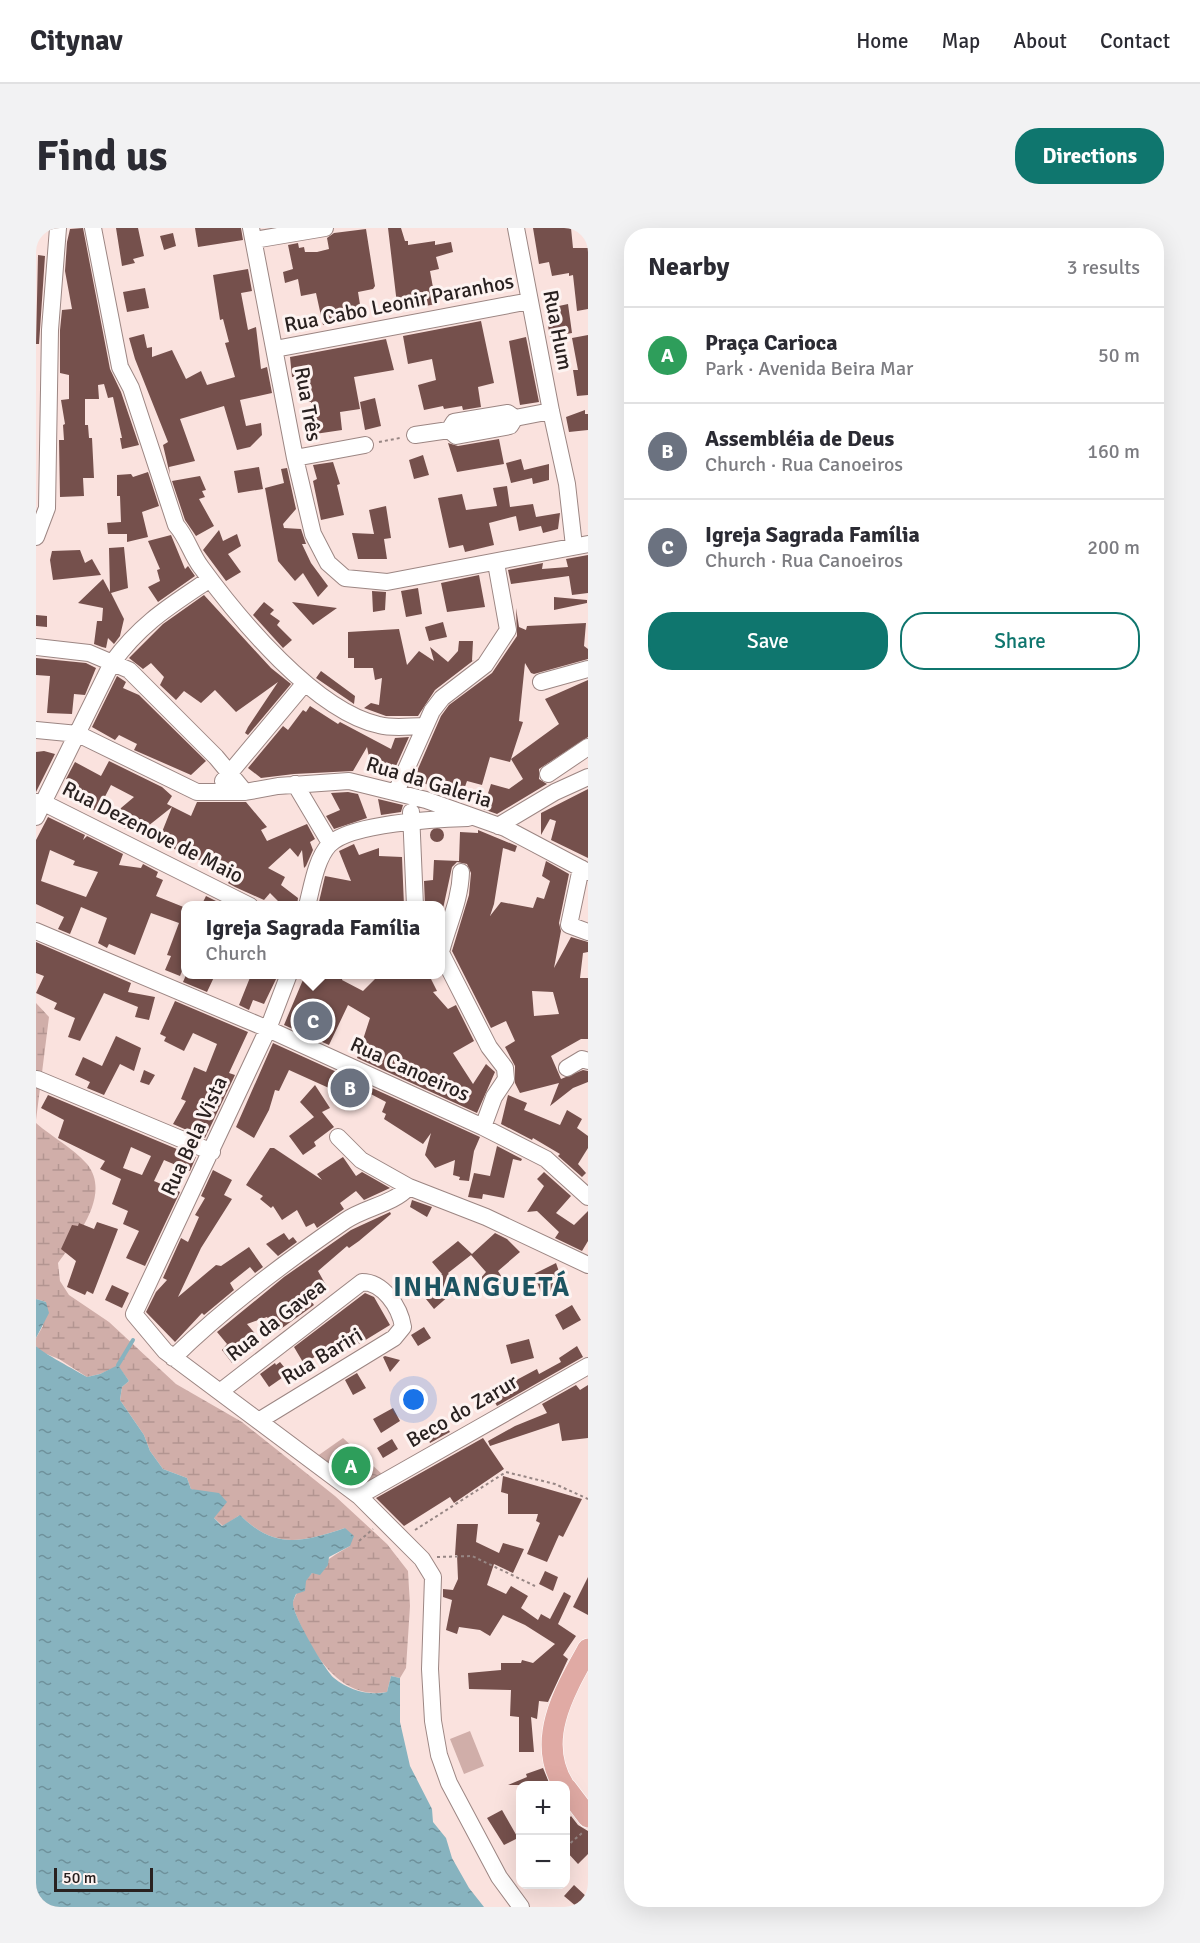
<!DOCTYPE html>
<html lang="en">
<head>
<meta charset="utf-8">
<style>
  :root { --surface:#fff; --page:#f2f2f3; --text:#2b2b33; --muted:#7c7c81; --line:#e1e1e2; --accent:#0f766e }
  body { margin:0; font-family:Signika,sans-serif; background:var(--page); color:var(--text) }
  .controls { position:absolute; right:18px; bottom:18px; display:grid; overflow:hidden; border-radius:12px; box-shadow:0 6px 24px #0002 }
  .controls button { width:54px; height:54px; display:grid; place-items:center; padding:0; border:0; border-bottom:2px solid var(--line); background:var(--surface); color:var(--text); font:30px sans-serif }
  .scale { position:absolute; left:18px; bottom:15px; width:99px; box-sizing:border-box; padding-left:6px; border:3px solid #292120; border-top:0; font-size:16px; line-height:21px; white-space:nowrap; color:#292120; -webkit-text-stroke:4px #fdf3f1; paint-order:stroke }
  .you { position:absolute; left:378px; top:1172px; width:21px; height:21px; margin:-15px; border:4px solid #fff; border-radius:50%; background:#1a73e8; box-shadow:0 0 0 9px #1a73e833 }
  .badge { display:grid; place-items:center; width:39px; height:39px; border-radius:50%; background:var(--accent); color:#fff; font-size:20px; font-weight:700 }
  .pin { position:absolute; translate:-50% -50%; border:3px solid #fff; box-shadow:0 2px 6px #0006 }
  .popup { position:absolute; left:145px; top:673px; width:264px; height:78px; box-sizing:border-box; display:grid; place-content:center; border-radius:12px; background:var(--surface); filter:drop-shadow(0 2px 4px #0005); font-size:20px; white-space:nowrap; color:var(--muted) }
  .popup b { font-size:22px; color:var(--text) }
  .popup::after { content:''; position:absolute; left:50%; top:100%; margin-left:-12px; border:12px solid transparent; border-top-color:var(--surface) }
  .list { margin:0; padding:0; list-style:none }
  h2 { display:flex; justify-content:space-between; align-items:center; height:78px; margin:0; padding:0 24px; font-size:26px }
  h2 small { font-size:20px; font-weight:400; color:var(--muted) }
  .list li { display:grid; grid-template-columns:39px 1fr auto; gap:18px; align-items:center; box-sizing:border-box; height:96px; padding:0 24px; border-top:2px solid var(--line) }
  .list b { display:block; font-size:22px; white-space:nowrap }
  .list p { margin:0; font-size:20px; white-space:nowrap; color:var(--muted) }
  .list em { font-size:20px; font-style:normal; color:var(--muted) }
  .actions { display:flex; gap:12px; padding:18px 24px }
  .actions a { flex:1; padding:14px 0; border:2px solid var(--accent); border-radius:24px; text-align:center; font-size:21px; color:var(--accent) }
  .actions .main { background:var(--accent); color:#fff }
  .map { position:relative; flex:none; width:552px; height:1679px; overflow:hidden; border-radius:24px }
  header { display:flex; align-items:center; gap:36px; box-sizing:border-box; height:84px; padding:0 30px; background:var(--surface); border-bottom:2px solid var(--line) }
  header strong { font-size:28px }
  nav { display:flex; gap:33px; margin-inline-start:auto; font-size:21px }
  .intro { display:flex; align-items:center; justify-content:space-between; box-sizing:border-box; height:144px; padding:0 36px }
  h1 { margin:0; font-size:42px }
  .button { padding:15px 27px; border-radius:24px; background:var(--accent); color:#fff; font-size:21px; font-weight:700 }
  main { display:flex; gap:36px; padding:0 36px }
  aside { flex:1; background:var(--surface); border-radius:24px; box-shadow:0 6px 24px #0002 }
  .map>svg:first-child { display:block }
  .grass { fill:#d0aea9 }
  .wetland { fill:url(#wetland-marsh) }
  .park { fill:url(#park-crowns) }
  .water { fill:url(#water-ripples) }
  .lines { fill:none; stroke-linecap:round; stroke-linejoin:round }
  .stream { stroke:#87b3bf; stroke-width:4 }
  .building { fill:#75504c; fill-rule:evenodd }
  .minor-casing { stroke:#9c8683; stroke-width:18 }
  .major-casing { stroke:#fff; stroke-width:22 }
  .path { stroke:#978684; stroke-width:2; stroke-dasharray:3 3; stroke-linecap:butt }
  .minor { stroke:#fff; stroke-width:16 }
  .major { stroke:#e0aaa4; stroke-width:21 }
  .labels { text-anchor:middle; stroke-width:6; stroke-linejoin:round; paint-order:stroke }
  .street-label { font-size:21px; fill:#292120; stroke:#fdf3f1 }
  .district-label { font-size:27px; font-weight:bold; letter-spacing:1.5px; fill:#1d5461; stroke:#fdf3f1 }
</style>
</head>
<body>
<header>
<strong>Citynav</strong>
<nav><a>Home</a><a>Map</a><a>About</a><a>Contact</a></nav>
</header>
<div class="intro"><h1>Find us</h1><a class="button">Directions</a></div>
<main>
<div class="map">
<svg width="552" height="1679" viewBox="0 0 552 1679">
  <defs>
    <pattern id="wetland-marsh" width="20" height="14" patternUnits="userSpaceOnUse" patternTransform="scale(1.5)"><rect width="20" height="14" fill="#d0aea9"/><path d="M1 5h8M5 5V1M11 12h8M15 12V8" fill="none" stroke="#b39591"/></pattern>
    <pattern id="park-crowns" width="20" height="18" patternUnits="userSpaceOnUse" patternTransform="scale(1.5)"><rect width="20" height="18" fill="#d0aea9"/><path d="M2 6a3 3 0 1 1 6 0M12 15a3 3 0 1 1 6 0" fill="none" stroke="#b39591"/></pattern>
    <pattern id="water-ripples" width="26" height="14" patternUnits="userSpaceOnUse" patternTransform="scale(1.5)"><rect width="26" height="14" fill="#87b3bf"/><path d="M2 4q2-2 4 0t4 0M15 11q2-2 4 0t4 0" fill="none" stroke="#6e919b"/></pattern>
  </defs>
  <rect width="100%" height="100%" fill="#fae2de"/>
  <path class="grass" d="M434,1503L448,1538L428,1546L414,1511Z"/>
  <path class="wetland" d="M0,775L13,789L0,892Z
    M0,895C16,909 37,920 51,936C76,967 40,1010 22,1035L24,1053L33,1067L73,1094L140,1156L206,1194L299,1268L351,1316L372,1343L374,1378L370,1440L364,1450L355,1448L351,1464C300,1473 271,1417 256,1376C268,1346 288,1333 314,1318L309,1300C266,1314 239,1322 204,1287L187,1298L178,1290L170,1265L155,1261L151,1250L127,1241L114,1223L108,1207L84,1172L86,1159L93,1153L82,1138L64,1146L51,1149L23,1131L3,1123L0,1118V1110L7,1098L10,1074L0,1071Z"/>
  <path class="park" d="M307,1210L347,1247L324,1261L280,1229Z"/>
  <path class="water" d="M0,1071L10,1074L13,1085L0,1110Z
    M0,1118C5,1124 41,1143 51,1149L64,1146L82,1137L93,1153L86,1159L84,1172L108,1207L114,1223L127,1241L151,1250L155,1261L183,1265L191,1274L178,1290L186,1298L204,1287C239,1322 266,1314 309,1300L318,1308L314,1318L293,1329L292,1337L284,1347L276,1345L270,1353L269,1363L260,1366C259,1369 257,1372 257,1375C256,1386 289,1442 298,1450C313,1462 332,1468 351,1464L355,1448L364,1450V1494L374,1538L396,1581L397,1594L410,1610L416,1630L433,1660L448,1679H0Z"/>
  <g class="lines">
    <path class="stream" d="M82,1137L97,1112"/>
  </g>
  <path class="building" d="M47,0L74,141L85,164L103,217L86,221L84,210H86L77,169L72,170L68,156L62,157L63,171H49V197H52L53,210H56L58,250H47L48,268L24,269L23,212H28L27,197L29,196L25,172L33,171V147L24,145V102L26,82L36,81L29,43L31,14L34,1Z
    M80,0H102L108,28L97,31L99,35L86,38Z
    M159,0H205L207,12L162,19Z
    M352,0H365L369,13H372V17L399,13V17L415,14L417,24L400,29L403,41L394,43L400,76L384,79L382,72L361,76Z
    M497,0H535L537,20H552V81L541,83L537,47L533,48V45L516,48L513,34L503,36Z
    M330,1L339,58L337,61L322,64L326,89L287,97L280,65L265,68L262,51L249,55L247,44L257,41L252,17L262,15L263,20L268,19L269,24H281L293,21L291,10L298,5Z
    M137,5L140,18L128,22L124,8Z
    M2,27L9,28L3,116H0Z
    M212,41L216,63L205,65L212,102L220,99L225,141L231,139L236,165L204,172L210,198L225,195L226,207L214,219L201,222L188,178L144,191L159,233L133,239L134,247L127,217L132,214L99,131L93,110L108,106L111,120L116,119V129L136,122L150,151L165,143L171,157L199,149L189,115L193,114L187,91L184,92L177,47Z
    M109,60L113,80L91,84L87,64Z
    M532,76L536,105L514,109L509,81Z
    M445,93L458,155L442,159L445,179L427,182L426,178L408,181L407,178L388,182L382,157L400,152L396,131L372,136L367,108Z
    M552,107V167L541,168L537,142H542L536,110Z
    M490,109L503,174L484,177L473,113Z
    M350,111L358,142L318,149L324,181L304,184L306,202L279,206L275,174H263L261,149H256L254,129Z
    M339,170L345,198L329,202L324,174Z
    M549,182V186H552V202L533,204L530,189Z
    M463,211L468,236L421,244L412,215L422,218Z
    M387,227L393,247L378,251L373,232Z
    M485,231L488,242L513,236V252L497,256L496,250L475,255L470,235Z
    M297,234L304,256L301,257L308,287L285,292L277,253L281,251L277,237Z
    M223,239L227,261L202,265L198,243Z
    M251,240L260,281L247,296L248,300L265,301L270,316H266L275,335L292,358L282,369L267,345L259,353L242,333L229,260L248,255L245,241Z
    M112,244L123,278L106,284L112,309L91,314V306H72L71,295L85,294L84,268H81V247L95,246L97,249Z
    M164,248L170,262L166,263L169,269L163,271L178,298L160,308L149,292L136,253Z
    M471,258L474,279L497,276L500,289L524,285L522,301L507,305L505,298L483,303L480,288L453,295L458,317L429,324L427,317L413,320L402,270L426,266L430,282L461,278L457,260Z
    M350,278L355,310L348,311L351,331H322L316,305L338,306L333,282Z
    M183,302L187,313L201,306L205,318L192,326L205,344L190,353L167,322Z
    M135,307L149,341L152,338L159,348L122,374L112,359L124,353L121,342L124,341L112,313Z
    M88,319L92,360L75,365L88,391L84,408L78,416L72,410L70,420L66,419L58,416L61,393H66L67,380L42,375L67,351L74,364L73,320Z
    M44,322L49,335L56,331L65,347L17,352L14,332L16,323Z
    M552,327V365L536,367L533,348L475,356L472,342L507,335L506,341L532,339L530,331Z
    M443,347L449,379L411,384L405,355Z
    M382,360L386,386L370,389L365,363Z
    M336,363L350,364L349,382L337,384Z
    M168,367L235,440L255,456L212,507L209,505L212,499L242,454L200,484L179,462L165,475L148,463L140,472L124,457L128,449L115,435L107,441L93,430L127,396Z
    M518,369L551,372V375L518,382Z
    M228,374L238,382L234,386L244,393L241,397L256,412L247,420L217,387Z
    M256,374L301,380L277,397Z
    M480,380L483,399L490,402L491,398L550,395L548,418L552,421V431L498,446L495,445L489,435L483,493L487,494L474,534L454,529L446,557L431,553L425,570L410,566L378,550L405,488L413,477L456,445L481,408Z
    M0,387L11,388V399L0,398Z
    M407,394L411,409L393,413L389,399Z
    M363,401L371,437L383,423L398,433L394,419L412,434L422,423L423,413H437L436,433L438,432L399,462L382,488H350L328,480L335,475L343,477L346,450L339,452L337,440H318V430H312V404Z
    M0,430L50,435L60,440L49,467L38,466L36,486L11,485L14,448L0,447Z
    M285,443L319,468L318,476L280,450Z
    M81,448L90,454L87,460L103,467L170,533L155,547L98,522L101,516L83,507L79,512L56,499Z
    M552,452V509L503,541V551L511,556L461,586L447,581L455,556L473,561L487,551L475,531L523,496L509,471Z
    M274,478L302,496L304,494L355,521L359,510L373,509L360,538L356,536L355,540L346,534L344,538L334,534L331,519L317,543L258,546L225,550L212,540L247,498L252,502L267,482L270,484Z
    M8,523L19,526L0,564V524Z
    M73,533L126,559L136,568L131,576L155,588L161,574H210L231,599L225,602L231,613L271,596L279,611L274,614L277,622L270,638L268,640L266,622L262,629L254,620L232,640L249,649L245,657L262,670L261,678H247L234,665L228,672L199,659L192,655L201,641L180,632L177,638L122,614L136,579L102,606L94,597L90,601L72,591L98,569L75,557L61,584L35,569L43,557L30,551L39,534L65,548Z
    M552,561V630L515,612L520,593L514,591L505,607V585Z
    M312,564L322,566L331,590L298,601L290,588L304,582L295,565Z
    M342,571L367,577L365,584L345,587Z
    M12,589L49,607L47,612L51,608L87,626L83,637L105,640L107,636L122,644L120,649L127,652L120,668L150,680V733L144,748L129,742L135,728L131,727L143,695L115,685L99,727L73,716L71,720L62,715L71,690L45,679L34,706L22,701L28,689L0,676V612ZM14,622L39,633L37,637L62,644L50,669L5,653Z
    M394 607a7 7 0 1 1 14 0a7 7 0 1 1-14 0Z
    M442,602L481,618L479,624L467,620L458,676L454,688L465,674L497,680L501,669L508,671L514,653L506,648L510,633L533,646L523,695L525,703L518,740L535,709L552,714V724L547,725L544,750H552V811H545L515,828L525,851L547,842L552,843V854L537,860L514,878L523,855L484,865L479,855V838L469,819L479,813L470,793L455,800L416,723L433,667L435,645L431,636L421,634L416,639L405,690V678H389L388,653L397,652L398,632L423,633L424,604L442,605ZM496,763L517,764L523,786L498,788Z
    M318,616L323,627L343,620V628L366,629L368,678H282L289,648L315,653L303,623Z
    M170,668L190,678H165Z
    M0,714L95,755L92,764L119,769L113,792L99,789L102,779L68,765L44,813L32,809L39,790L18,781L21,775L0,765L8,748L0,745Z
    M150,747H179L171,764L147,754Z
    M215,747H242L228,776L217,772L213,782L203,777Z
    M269,747H307L306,752L327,763L343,747H393L401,763L397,764L412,781L420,777L438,813L417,825L437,856L450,836L459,844L441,885L321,830L334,790L312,777L293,817L248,797Z
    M139,773L212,804L193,845L199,847L169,910L137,896L150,873L145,871L158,839L170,844L181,816L157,805L148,823L128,813L130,809L124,806Z
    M80,808L105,820L98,843L84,836L68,867L51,860L54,854L39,847L47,829L66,838Z
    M237,815L444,909L438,923L433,953L423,952L424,949L417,947L419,932L399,940L389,927L395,905L387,916L348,891L350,886L346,884L350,874L329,863L324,874L253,842L243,863L239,862L233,882L218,910L200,899Z
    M108,842L119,847L113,857L104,854Z
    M279,857L294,880L286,884L298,899L278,914L280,918L267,927L253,908L278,889L264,874Z
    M12,867L160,929L154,943L128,932L118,953L144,964L109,1038L90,1030L103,1003L87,996L92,983L76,976L85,951L64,941L69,933L22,910L28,892L5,880ZM95,919L115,928L106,947L87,940Z
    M472,867L491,875L488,882L524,897L531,882L546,891L541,900L552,908V920L542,936L550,945L546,949L522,928L524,926L497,910L496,912L465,896Z
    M461,918L486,931L485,933L477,931L468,970L447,966L446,971L432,969L438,945L454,948Z
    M234,920H238L286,952L281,946L307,929L320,948L326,944L354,960L328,972L320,963L304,975L308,981L281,1000L278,995L270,999L261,982L246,992L237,978L235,980L224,971L227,968L210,957Z
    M177,942L196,952L188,967L196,971L165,1020L142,1069L180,1037L185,1038L213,1019L227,1039L219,1045L214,1039L194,1055L198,1062L168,1087L166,1085L139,1114L110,1084L120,1064L131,1052L127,1050L145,1010L152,1014L163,989L159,987L169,970L165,968Z
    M508,944L535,968L520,985L538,997L552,983V1013L546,1023L519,1010L523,1004L501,983L491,984L508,958L501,951Z
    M376,972L396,979L391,989L374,979Z
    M354,984L355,986L323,1013L313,1020L311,1018L282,1043L291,1059L275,1073L278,1077L267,1085L242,1103L231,1089L211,1096L226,1114L196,1135L186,1122L191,1116L181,1104L248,1049L315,1002Z
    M61,994L82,1001L57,1066L51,1063L49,1067L31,1059L40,1033L25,1021L36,997L42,998L43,995L58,1001Z
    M248,1005L253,1012L257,1009L261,1014L242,1028L230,1016Z
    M459,1005L471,1011L484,1024L462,1043L471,1057L460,1065L454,1059L445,1067L438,1058L450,1044L435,1027L412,1045L423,1059L398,1081L386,1066L406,1046L396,1034L422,1013L436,1026Z
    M520,1035L528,1058L506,1067L498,1046Z
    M76,1057L93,1065L86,1080L69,1072Z
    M329,1065L338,1069L354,1097L323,1116L320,1112L309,1119L304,1112L268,1136L258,1119Z
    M536,1077L545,1092L527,1102L519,1087Z
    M388,1099L395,1110L382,1118L375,1107Z
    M493,1111L498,1130L475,1136L470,1117Z
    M541,1118L547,1129L461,1178L454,1166L501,1141L503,1146L525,1134L523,1130Z
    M349,1128L364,1132L354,1144L347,1129Z
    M244,1134L253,1145L233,1159L224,1146L239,1135L240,1137Z
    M321,1145L330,1160L317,1167L309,1152Z
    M540,1157L544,1162L552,1157V1210L526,1213L523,1195L454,1218L452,1213L479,1198L511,1185L506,1176Z
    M357,1180L364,1193L345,1205L337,1191Z
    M406,1192L414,1204L394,1215L389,1205L392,1202L391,1200Z
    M447,1210L468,1241L418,1275L414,1269L368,1298L340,1270Z
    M356,1211L362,1221L347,1230L341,1220Z
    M467,1248L546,1271L527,1309L523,1307L511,1334L491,1326L504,1295L500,1293L502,1286H472V1266L465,1264Z
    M421,1296H442L440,1314L463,1325L467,1315L488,1321L477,1345L458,1336L451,1357L470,1366L475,1358L492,1368L485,1380L502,1392L505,1386L514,1391L528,1364L535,1368L522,1396L540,1408L527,1427L532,1431L512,1474L503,1473L501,1491L495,1489L498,1524H483V1489L474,1488L475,1462L433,1461L432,1445L465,1442V1435H485L486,1432L497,1435L519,1416L489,1397L467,1387L454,1408L444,1402L423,1399L421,1406L410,1402L416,1372L407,1369V1361L417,1362L422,1351L421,1327H419Z
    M509,1343L522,1349L517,1363L503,1356Z
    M552,1349V1387L537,1379Z
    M507,1540L514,1557H472L491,1549L490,1546Z
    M466,1582L482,1610L468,1617L451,1590Z
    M535,1588L542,1597L552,1603V1626L542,1636L530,1623V1594Z
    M538,1657L552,1670V1679H541L528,1668Z"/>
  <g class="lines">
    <defs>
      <path id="minor" d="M57,0L84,139L95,160L140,297C151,309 155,326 165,339C203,391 279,483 343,497C358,501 374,498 389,498
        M215,0L259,230L277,306L292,335L309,350L351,354L552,316
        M480,0L515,183L531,256L538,318
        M218,12L289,0
        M239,121L494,73
        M413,202L420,208L474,198L479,190
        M379,207L413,202L418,194L472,185L479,190L515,183
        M259,230L329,217
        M0,309L11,280L14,102L22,0
        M0,419L53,425L93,442L180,529L209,564
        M505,454L552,441
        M0,502L42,506L161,564H209L242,558L313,553L390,572L469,600L552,644
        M512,546L552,519
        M187,553L269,455
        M259,556L294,615
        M360,564L396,483L406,470L449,437L472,402L460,335
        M0,574L8,575L214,678
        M375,584L379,678
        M0,589L76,435C105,395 134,378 174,351
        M462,598L519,564L552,549
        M545,640L533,697L552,704
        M271,678C276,659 280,631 293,617C314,595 402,591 432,590
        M0,703L232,801L447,899L510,931L552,969
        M404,723L453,819L469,840L470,851L458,869L447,899
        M405,724C412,696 424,674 425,644
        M253,746L232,801L98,1086L129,1123L323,1268L386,1331L397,1349L394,1441L397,1493L403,1527L413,1555L463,1649L485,1679
        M531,840L546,831L552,833
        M1,851L176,924
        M302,909L325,932L373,959L450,989L552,1037
        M137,1130C189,1079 249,1034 309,993C329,979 356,977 373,959
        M185,1163L326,1054C347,1054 364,1079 367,1099L358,1110L224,1192
        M323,1268L552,1138"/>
      <path id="major" d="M528,1558C499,1512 529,1462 552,1421
        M530,1560L552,1589"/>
    </defs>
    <use href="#minor" class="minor-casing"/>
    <use href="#major" class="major-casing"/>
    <path class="path" d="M343,214L364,210
      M379,1302L470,1244L519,1256L552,1271
      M323,1313L337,1301
      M401,1329L436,1328L499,1358
      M530,1619L546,1605"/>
    <use href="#minor" class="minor"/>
    <use href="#major" class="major"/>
  </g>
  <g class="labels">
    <g class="street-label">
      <text transform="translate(363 75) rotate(-11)" y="7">Rua Cabo Leonir Paranhos</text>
      <text transform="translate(522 102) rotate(79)" y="7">Rua Hum</text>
      <text transform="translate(272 176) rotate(80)" y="7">Rua Três</text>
      <text transform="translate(393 554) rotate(17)" y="7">Rua da Galeria</text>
      <text transform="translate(117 604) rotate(27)" y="7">Rua Dezenove de Maio</text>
      <text transform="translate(374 841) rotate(24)" y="7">Rua Canoeiros</text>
      <text transform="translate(158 908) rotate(-65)" y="7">Rua Bela Vista</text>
      <text transform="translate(240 1092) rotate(-38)" y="7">Rua da Gavea</text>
      <text transform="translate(286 1128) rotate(-31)" y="7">Rua Bariri</text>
      <text transform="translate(426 1183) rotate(-30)" y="7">Beco do Zarur</text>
    </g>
    <g class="district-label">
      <text x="446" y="1068">INHANGUETÁ</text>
    </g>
  </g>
</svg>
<div class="controls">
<button>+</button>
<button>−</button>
</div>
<div class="scale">50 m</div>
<div class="you"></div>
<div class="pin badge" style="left:315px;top:1238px;background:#2e9e5b">A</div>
<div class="pin badge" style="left:314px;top:860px;background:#6b7280">B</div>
<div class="pin badge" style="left:277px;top:793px;background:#6b7280">C</div>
<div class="popup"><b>Igreja Sagrada Família</b>Church</div>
</div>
<aside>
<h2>Nearby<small>3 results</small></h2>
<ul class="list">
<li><span class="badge" style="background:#2e9e5b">A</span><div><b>Praça Carioca</b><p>Park · Avenida Beira Mar</p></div><em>50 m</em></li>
<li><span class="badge" style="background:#6b7280">B</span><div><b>Assembléia de Deus</b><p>Church · Rua Canoeiros</p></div><em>160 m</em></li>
<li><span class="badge" style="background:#6b7280">C</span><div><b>Igreja Sagrada Família</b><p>Church · Rua Canoeiros</p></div><em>200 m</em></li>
</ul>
<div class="actions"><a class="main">Save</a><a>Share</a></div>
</aside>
</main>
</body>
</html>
